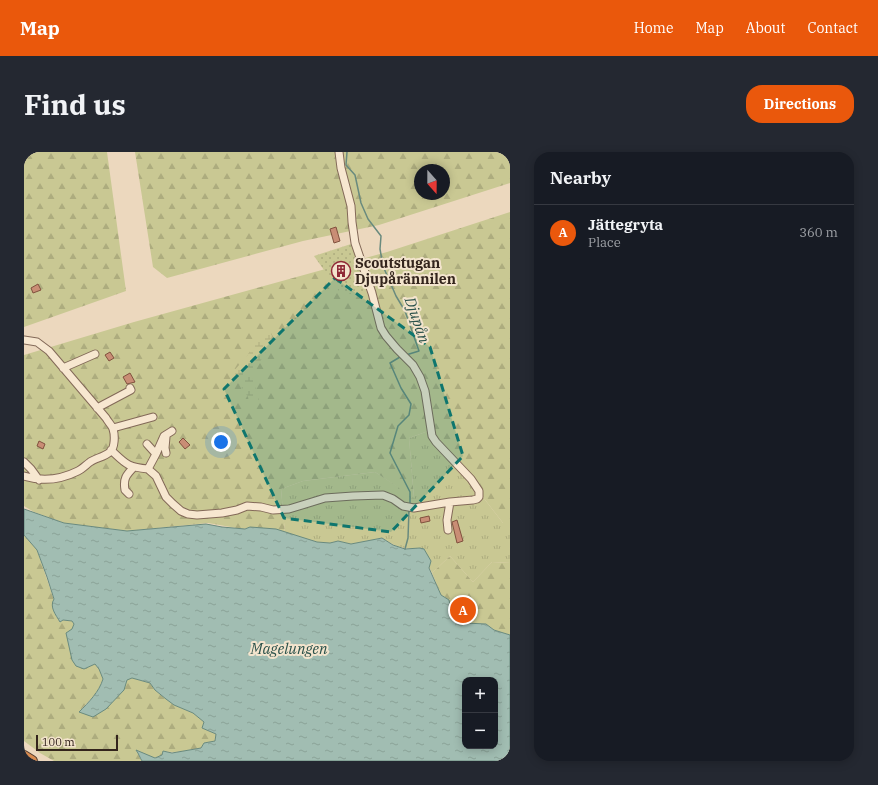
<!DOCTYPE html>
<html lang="en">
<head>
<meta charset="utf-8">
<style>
  :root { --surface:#171b24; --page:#242831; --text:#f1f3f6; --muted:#9ea1a6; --line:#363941; --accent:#ea580c }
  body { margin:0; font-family:"IBM Plex Serif",serif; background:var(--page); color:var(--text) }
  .controls { position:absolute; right:12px; bottom:12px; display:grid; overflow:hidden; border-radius:8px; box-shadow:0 2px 10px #0003 }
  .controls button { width:36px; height:36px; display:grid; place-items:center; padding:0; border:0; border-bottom:1px solid var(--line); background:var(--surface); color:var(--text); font:20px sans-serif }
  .compass { position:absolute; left:390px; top:12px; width:36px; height:36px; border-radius:50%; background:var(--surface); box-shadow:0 2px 10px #0003; rotate:159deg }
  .scale { position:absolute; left:12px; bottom:10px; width:82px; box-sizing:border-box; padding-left:4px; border:2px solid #33241c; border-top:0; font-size:11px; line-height:14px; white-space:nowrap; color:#33241c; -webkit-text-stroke:3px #f3e4cd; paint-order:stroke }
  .you { position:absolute; left:197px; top:290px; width:14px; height:14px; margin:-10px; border:3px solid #fff; border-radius:50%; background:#1a73e8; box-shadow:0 0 0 6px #1a73e833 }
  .badge { display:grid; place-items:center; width:26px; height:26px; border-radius:50%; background:var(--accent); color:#fff; font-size:13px; font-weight:700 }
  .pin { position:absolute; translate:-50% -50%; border:2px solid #fff; box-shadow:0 1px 4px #0006 }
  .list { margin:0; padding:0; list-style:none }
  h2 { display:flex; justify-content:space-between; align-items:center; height:52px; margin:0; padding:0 16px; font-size:17px }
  h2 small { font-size:13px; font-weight:400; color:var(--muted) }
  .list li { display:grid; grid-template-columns:26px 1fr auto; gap:12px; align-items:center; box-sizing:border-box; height:56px; padding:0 16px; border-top:1px solid var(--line) }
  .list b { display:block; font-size:15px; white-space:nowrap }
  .list p { margin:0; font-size:13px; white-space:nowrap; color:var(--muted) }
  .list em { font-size:13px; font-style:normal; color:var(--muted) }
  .map { position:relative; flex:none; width:486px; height:609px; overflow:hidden; border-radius:16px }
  header { display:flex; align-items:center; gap:24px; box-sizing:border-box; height:56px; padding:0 20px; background:var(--accent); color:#fff }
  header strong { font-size:19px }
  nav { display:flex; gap:22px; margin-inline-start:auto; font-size:14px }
  .intro { display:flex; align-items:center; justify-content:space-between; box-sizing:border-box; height:96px; padding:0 24px }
  h1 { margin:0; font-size:28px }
  .button { padding:10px 18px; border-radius:16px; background:var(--accent); color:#fff; font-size:14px; font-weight:700 }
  main { display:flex; gap:24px; padding:0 24px }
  aside { flex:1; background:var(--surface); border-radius:16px; box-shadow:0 2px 10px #0003 }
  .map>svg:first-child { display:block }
  .grass { fill:url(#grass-tufts) }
  .forest { fill:url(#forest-firs); fill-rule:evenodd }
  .wetland { fill:url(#wetland-marsh) }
  .park { fill:url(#park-dots) }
  .water { fill:url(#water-ripples); stroke:#698a7e; fill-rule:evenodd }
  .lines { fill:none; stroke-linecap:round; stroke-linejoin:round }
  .stream { stroke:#698a7e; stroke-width:1.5 }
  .building { fill:#c98d75; stroke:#81513e }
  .minor-casing { stroke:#836958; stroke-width:9 }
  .highway-casing { stroke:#51392c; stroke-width:12 }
  .minor { stroke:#f7e7d0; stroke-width:7 }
  .highway { stroke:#da8c50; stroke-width:10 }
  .marked { fill:#0f766e; fill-opacity:0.2; stroke:#0f766e; stroke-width:3; stroke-dasharray:8 5; stroke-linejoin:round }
  .labels { text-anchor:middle; stroke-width:4; stroke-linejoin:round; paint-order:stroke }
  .poi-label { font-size:14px; font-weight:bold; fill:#33241c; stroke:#f3e4cd; text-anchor:start }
  .water-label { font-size:15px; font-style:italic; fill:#2b524b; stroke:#f3e4cd }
</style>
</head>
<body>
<header>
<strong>Map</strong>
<nav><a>Home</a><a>Map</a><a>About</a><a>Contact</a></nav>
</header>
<div class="intro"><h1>Find us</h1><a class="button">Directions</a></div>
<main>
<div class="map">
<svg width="486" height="609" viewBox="0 0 486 609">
  <defs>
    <pattern id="grass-tufts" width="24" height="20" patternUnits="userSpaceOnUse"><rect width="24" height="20" fill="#c9c893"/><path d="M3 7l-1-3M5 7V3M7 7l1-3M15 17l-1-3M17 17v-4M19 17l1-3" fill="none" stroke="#adac7e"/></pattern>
    <pattern id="forest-firs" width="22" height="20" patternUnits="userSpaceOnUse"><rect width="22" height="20" fill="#c9c893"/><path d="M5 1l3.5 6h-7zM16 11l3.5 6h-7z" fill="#adac7e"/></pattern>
    <pattern id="wetland-marsh" width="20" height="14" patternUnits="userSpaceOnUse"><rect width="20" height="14" fill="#c9c893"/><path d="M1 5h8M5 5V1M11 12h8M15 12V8" fill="none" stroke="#adac7e"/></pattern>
    <pattern id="park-dots" width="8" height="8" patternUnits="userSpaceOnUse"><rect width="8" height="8" fill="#c9c893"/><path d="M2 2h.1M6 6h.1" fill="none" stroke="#adac7e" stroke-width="1.8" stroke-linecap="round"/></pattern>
    <pattern id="water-ripples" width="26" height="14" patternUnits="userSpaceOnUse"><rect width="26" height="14" fill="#a1bdb2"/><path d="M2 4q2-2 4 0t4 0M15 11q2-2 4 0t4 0" fill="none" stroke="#8ba298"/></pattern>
  </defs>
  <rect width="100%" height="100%" fill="#ecd8be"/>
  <path class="grass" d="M407,278L479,371H486V411L468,410L449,430L426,404L408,421L396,396C378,397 374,396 358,386L327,392L314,389L306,391L293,390L261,381L257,337L279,329L351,320L390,345L385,286Z"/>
  <path class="forest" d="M0,0H83L102,139L0,175Z
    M111,0H486V31L355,73L279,89L143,126L129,115ZM396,18H420V42H396Z
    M486,60V371H479L407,278L385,286L390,346L351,320L279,329L257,337L261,381L230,375L218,377L184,371L103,379L40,371L10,360L0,354V203L110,170L363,100Z
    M0,383L13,398L30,448C25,455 32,463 36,470L39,468L48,469L50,472L48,477L60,517L71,512L75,517L79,527C75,541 64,549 55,560L103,527L108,526L126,531L131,538L142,547L150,553L169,561L180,570L178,576L192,582L191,589L180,591L177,596C164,598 153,602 139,599L138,603L130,606L113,599L116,606L118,609H30L16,601L0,589Z
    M426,404L449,430L468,410L486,411V483L470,478L462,472L441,471L433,467L428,461L425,448L417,443L408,421Z"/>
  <path class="wetland" d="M245,177L248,184L244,196L228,224L235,248L225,250L224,245L208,221L223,204L233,188Z"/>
  <path class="park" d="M327,92L342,131L339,145L315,139L290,104Z"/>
  <path class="water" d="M0,357L40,371L103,379L182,372L198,375L221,377L226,375L252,377L293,390L306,391L314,389L327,392L358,386L369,393L381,397L396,396L400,397L407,409L405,416L417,443L425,448L428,461L433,467L441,471L462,472L470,478L486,483V609H118C116,606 115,602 112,598L131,606L138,603L139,599L148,601L177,596L180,591L191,589L192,582L178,576L180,570L169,561L150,553L142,547L131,538L126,531L108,526L103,528L100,538L82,557L69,565L55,560C65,550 75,540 79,527L75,517L71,512L60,517L52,514L48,508L42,481L48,477L50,472L48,469L39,468L36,470C32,463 25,455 30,447L23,425L13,398L0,383ZM441,528H471V594H441Z"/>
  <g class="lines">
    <path class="stream" d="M323,0L322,13L331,23L337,51L344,67L357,84L356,97L359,114L372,144L381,159L395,199L382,203
      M376,205L366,211L377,236L387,252L385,263L374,274L366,301L386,340V351
      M381,397L384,386L385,358"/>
  </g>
  <path class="building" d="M312,75L316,89L310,91L306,77Z
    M14,132L17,138L9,141L7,136Z
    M86,200L90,206L85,209L81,203Z
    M106,221L111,230L103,232L99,225Z
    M159,286L166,293L161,297L155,290Z
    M15,289L21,292L19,297L13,294Z
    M405,364L406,369L397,371L396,366Z
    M433,368L439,389L433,391L428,370Z"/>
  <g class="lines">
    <defs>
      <path id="minor" d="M0,188L13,190L25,199L82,266C84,270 88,273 89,277C91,283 91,296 86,300C80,305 72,306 66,310C62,313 58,317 54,319C36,328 19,330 0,324
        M39,216L71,202
        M73,256L107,238L106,236
        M89,276L129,265
        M123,292L132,302
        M87,298C102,312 103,315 124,317
        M142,301L141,296L142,285
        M0,310L7,317L15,328
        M124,317L132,324L142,345L149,352L157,359L164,362L173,363L198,361L213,358L223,354L237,355L249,358L265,357L301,346L329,344L359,343L369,347L379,354L390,356L426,350L449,348L453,347L455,345V339L447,327L412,290L408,284L401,239L396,225L389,213L373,197L362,184L357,176L348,141L331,91L328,70L327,54L317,16L315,0
        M124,317L132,302L140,284L148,279
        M105,342L101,338C99,327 102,323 110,315
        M424,378L423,368L426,350"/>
      <path id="highway" d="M0,604L8,609"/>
    </defs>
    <use href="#minor" class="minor-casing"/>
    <use href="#highway" class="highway-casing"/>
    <use href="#minor" class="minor"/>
    <use href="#highway" class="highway"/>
  </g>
  <path class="marked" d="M311,126L406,195L439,304L367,380L260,366L200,237Z"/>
  <defs>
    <symbol id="building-ring" viewBox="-11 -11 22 22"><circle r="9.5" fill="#f3e4cd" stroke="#902a37" stroke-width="1.5"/><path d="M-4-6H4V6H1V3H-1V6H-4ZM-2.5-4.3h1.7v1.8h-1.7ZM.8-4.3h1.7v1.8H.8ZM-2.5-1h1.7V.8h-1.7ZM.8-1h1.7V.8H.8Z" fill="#902a37"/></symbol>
  </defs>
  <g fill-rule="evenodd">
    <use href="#building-ring" x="306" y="108" width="22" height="22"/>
  </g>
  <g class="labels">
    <g class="poi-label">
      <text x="331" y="116">Scoutstugan<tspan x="331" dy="16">Djupårännilen</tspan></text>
    </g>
    <g class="water-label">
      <text transform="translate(393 168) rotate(71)" y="5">Djupån</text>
      <text x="265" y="502">Magelungen</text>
    </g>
  </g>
</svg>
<div class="controls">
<button>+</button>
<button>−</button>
</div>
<svg class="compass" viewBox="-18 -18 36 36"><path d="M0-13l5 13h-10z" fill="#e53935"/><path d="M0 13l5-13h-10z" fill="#9ea1a6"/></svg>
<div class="scale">100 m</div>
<div class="you"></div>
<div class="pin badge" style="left:439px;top:458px">A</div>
</div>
<aside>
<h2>Nearby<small></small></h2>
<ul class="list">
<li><span class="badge">A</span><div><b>Jättegryta</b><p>Place</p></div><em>360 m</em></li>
</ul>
</aside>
</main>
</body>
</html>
